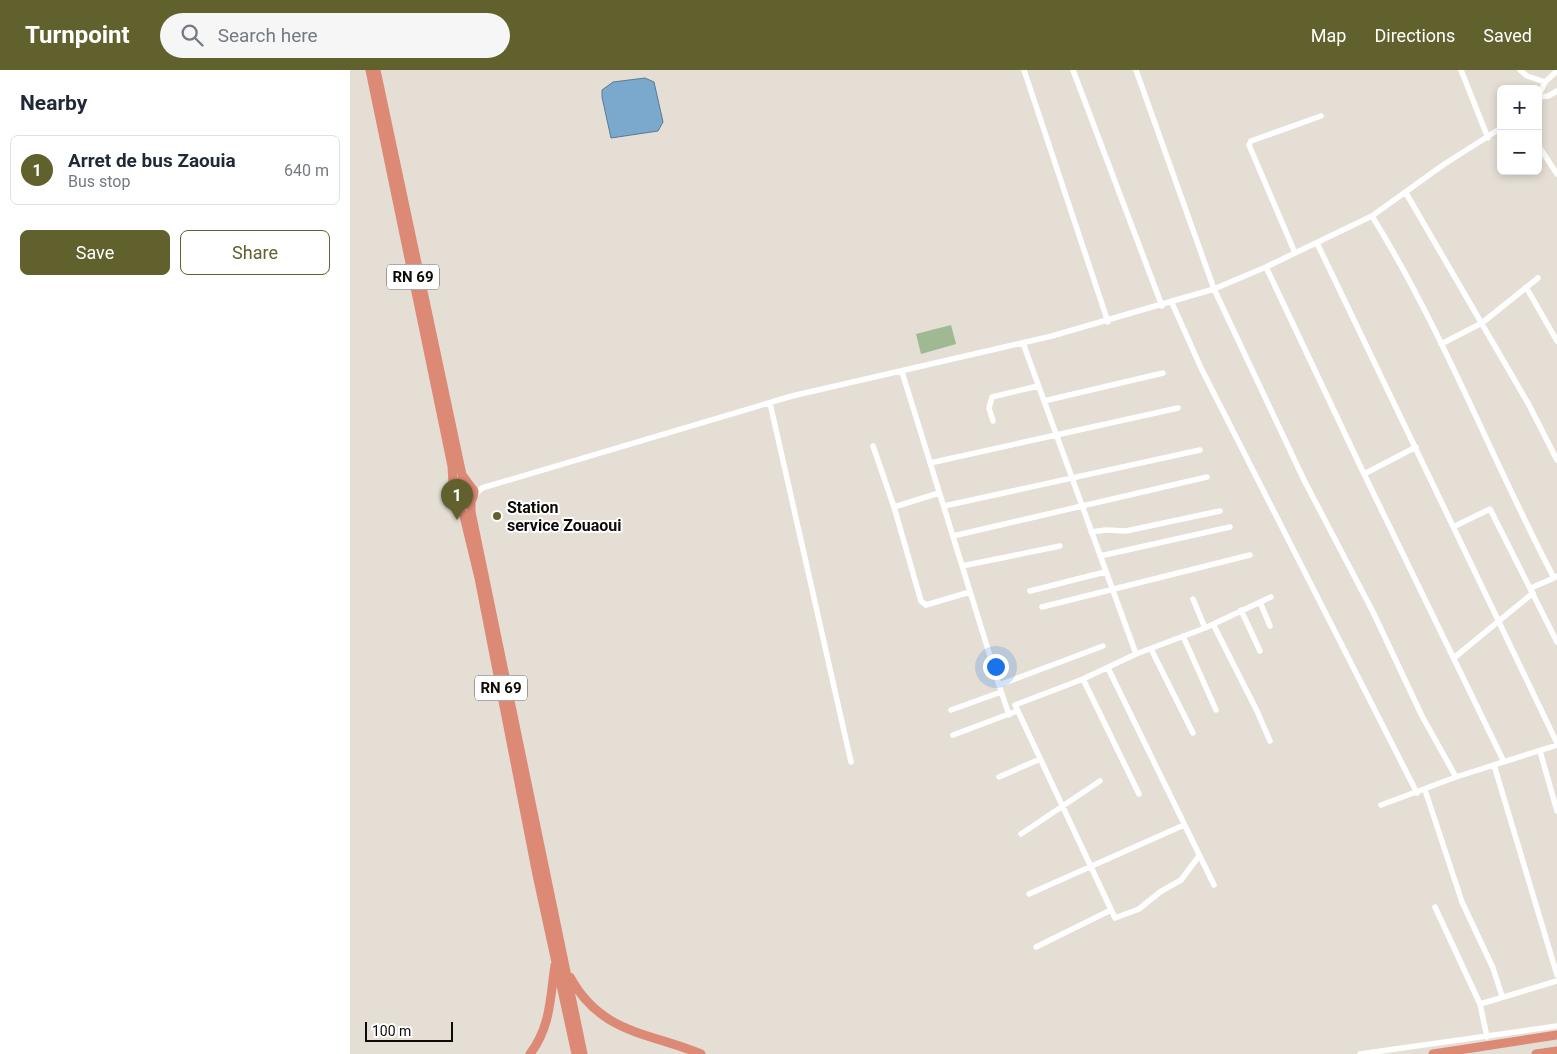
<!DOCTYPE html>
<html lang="en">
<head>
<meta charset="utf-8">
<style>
  :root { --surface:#fff; --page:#f6f6f7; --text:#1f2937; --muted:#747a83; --line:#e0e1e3; --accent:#61612e }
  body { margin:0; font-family:Roboto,sans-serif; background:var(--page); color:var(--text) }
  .controls { position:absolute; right:15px; top:15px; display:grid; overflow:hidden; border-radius:8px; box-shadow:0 2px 8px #0003 }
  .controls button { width:45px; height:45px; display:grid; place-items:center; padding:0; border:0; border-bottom:1px solid var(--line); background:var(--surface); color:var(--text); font:25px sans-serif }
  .scale { position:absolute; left:15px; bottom:12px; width:88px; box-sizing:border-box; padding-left:5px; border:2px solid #0d0b08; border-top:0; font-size:14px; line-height:18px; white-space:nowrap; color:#0d0b08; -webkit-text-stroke:4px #fff; paint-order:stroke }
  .you { position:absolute; left:645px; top:596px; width:18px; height:18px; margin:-12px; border:4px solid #fff; border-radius:50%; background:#1a73e8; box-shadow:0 0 0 8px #1a73e833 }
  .badge { display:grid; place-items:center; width:32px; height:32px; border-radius:50%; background:var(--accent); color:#fff; font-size:16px; font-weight:700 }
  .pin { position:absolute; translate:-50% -41px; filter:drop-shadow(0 1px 2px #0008) }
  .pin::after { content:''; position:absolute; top:26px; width:18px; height:15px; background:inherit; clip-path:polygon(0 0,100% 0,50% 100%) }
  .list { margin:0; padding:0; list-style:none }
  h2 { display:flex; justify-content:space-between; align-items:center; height:65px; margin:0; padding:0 20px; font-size:21px }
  h2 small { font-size:16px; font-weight:400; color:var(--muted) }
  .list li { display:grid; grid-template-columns:32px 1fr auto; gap:15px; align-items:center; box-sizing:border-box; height:70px; margin:0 10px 10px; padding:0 10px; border:1px solid var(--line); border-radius:8px }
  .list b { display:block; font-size:19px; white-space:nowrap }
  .list p { margin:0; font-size:16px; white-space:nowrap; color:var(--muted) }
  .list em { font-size:16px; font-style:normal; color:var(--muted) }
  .actions { display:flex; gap:10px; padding:15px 20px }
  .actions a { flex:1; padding:11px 0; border:1px solid var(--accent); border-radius:8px; text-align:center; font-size:18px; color:var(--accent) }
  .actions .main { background:var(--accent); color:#fff }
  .icon { flex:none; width:28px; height:28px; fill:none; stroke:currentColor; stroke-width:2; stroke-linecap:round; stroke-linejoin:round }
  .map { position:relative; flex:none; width:1207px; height:984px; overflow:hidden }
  header { display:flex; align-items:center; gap:30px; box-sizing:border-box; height:70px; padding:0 25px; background:var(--accent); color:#fff }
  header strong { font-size:24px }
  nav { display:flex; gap:28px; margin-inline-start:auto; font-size:18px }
  .search { width:350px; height:45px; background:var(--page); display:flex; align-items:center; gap:12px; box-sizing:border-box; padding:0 18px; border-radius:28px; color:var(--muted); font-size:19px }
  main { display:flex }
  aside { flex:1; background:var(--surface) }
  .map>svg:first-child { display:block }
  .green { fill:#9fb993 }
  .water { fill:#7ba9cd; stroke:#5a7a92 }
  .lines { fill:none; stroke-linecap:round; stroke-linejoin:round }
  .minor { stroke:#fff; stroke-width:5.5 }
  .highway { stroke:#dc8976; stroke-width:9 }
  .poi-dot { fill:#61612e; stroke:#fff; stroke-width:2 }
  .labels { text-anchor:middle; stroke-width:4; stroke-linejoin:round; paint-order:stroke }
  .shield { fill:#fff; stroke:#565452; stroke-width:1 }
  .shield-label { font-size:15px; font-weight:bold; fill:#0d0b08 }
  .poi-label { font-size:16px; font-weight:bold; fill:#0d0b08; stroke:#fff; text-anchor:start }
</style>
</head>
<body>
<header>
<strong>Turnpoint</strong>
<div class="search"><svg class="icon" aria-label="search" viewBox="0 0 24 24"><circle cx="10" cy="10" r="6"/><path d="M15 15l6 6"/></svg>Search here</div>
<nav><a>Map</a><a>Directions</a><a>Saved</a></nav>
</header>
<main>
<aside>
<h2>Nearby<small></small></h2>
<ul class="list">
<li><span class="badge">1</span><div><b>Arret de bus Zaouia</b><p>Bus stop</p></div><em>640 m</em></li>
</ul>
<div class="actions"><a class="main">Save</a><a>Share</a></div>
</aside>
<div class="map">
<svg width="1207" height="984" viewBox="0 0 1207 984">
  <rect width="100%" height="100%" fill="#e4ded4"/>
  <path class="green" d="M601,255L606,274L571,284L566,264Z"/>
  <path class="water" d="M295,8L304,12L313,52L308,61L261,68L252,27V20L263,12Z"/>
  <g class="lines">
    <path class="minor" d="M674,0L758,252
      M723,0L812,236
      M786,0L864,219L954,410L1023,542L1072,646L1106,707
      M1111,0L1138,68
      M1170,0L1177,6L1195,12
      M1188,27L1195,12L1207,1
      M1189,27L1198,26L1207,21
      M1188,75L1207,104
      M1056,123L1179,335L1207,390
      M1022,146C1093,261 1141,388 1204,508L1207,506
      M967,173L1207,673
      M945,183L899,75L901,71L971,46
      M916,197L1014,404L1154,692
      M1176,217L1207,271
      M822,233L852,300L1067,723
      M673,273L786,584
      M1091,274L1132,253L1188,208
      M552,302L649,615
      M694,331L813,303
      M420,333L501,692
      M643,351L639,338L642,327L688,316
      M523,376L544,437L571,531L576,535L620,522
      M580,393L828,338
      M1014,404L1066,377
      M124,426L132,418L442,326L702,266L864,219L916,197L1022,146L1093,95L1151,58
      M594,436L850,380
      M544,437L589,423
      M1103,457L1140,439L1207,572
      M741,462L756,460L776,461L870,441
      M603,466L857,407
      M750,486L880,457
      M612,496L710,476
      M1181,518L1204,508
      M680,521L755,502
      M843,529L855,558
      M910,532L920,556
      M692,537L900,485
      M891,540L910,581
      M863,554L907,641L920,671
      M833,566L866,640
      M801,579L843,663
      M1105,587L1183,523
      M758,598L864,815
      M733,609L789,724
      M601,640L651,622
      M659,645L649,615L753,576
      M603,665L667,641
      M1190,681L1207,741
      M1144,695L1207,905
      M649,707L690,689
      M1075,720L1112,832L1143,898L1152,926
      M1031,735L1106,707L1207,675
      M671,764L750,711
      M849,786L831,810L810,822L789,839L765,848L665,635L733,609L786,584L855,558L921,527
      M679,824L834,755
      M1085,837L1130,934L1137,967
      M686,877L761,840
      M1130,934L1207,911
      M1010,984L1207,956"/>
    <path class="highway" d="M20,0L89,333L102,396L103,414
      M26,0L112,405L124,421C124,430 119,435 110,435L102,430L100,420L106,412L115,411
      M121,430V442L233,984
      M107,434L114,446L129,508L187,805L226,984
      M220,907C251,964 298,962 351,984
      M180,984C201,956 200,928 205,895
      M1083,984L1207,965
      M1186,984L1207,981"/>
  </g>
  <circle class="poi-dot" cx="147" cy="446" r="5"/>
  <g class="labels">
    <g class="shield">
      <rect x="37" y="194.5" width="52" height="25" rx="4"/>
      <rect x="125" y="605.5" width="52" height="25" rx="4"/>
    </g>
    <g class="shield-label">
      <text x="63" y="212">RN 69</text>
      <text x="151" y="623">RN 69</text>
    </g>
    <g class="poi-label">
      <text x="157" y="443">Station<tspan x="157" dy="18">service Zouaoui</tspan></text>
    </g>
  </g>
</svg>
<div class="controls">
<button>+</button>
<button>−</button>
</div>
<div class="scale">100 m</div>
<div class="you"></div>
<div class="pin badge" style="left:107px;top:450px">1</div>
</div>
</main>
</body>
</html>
